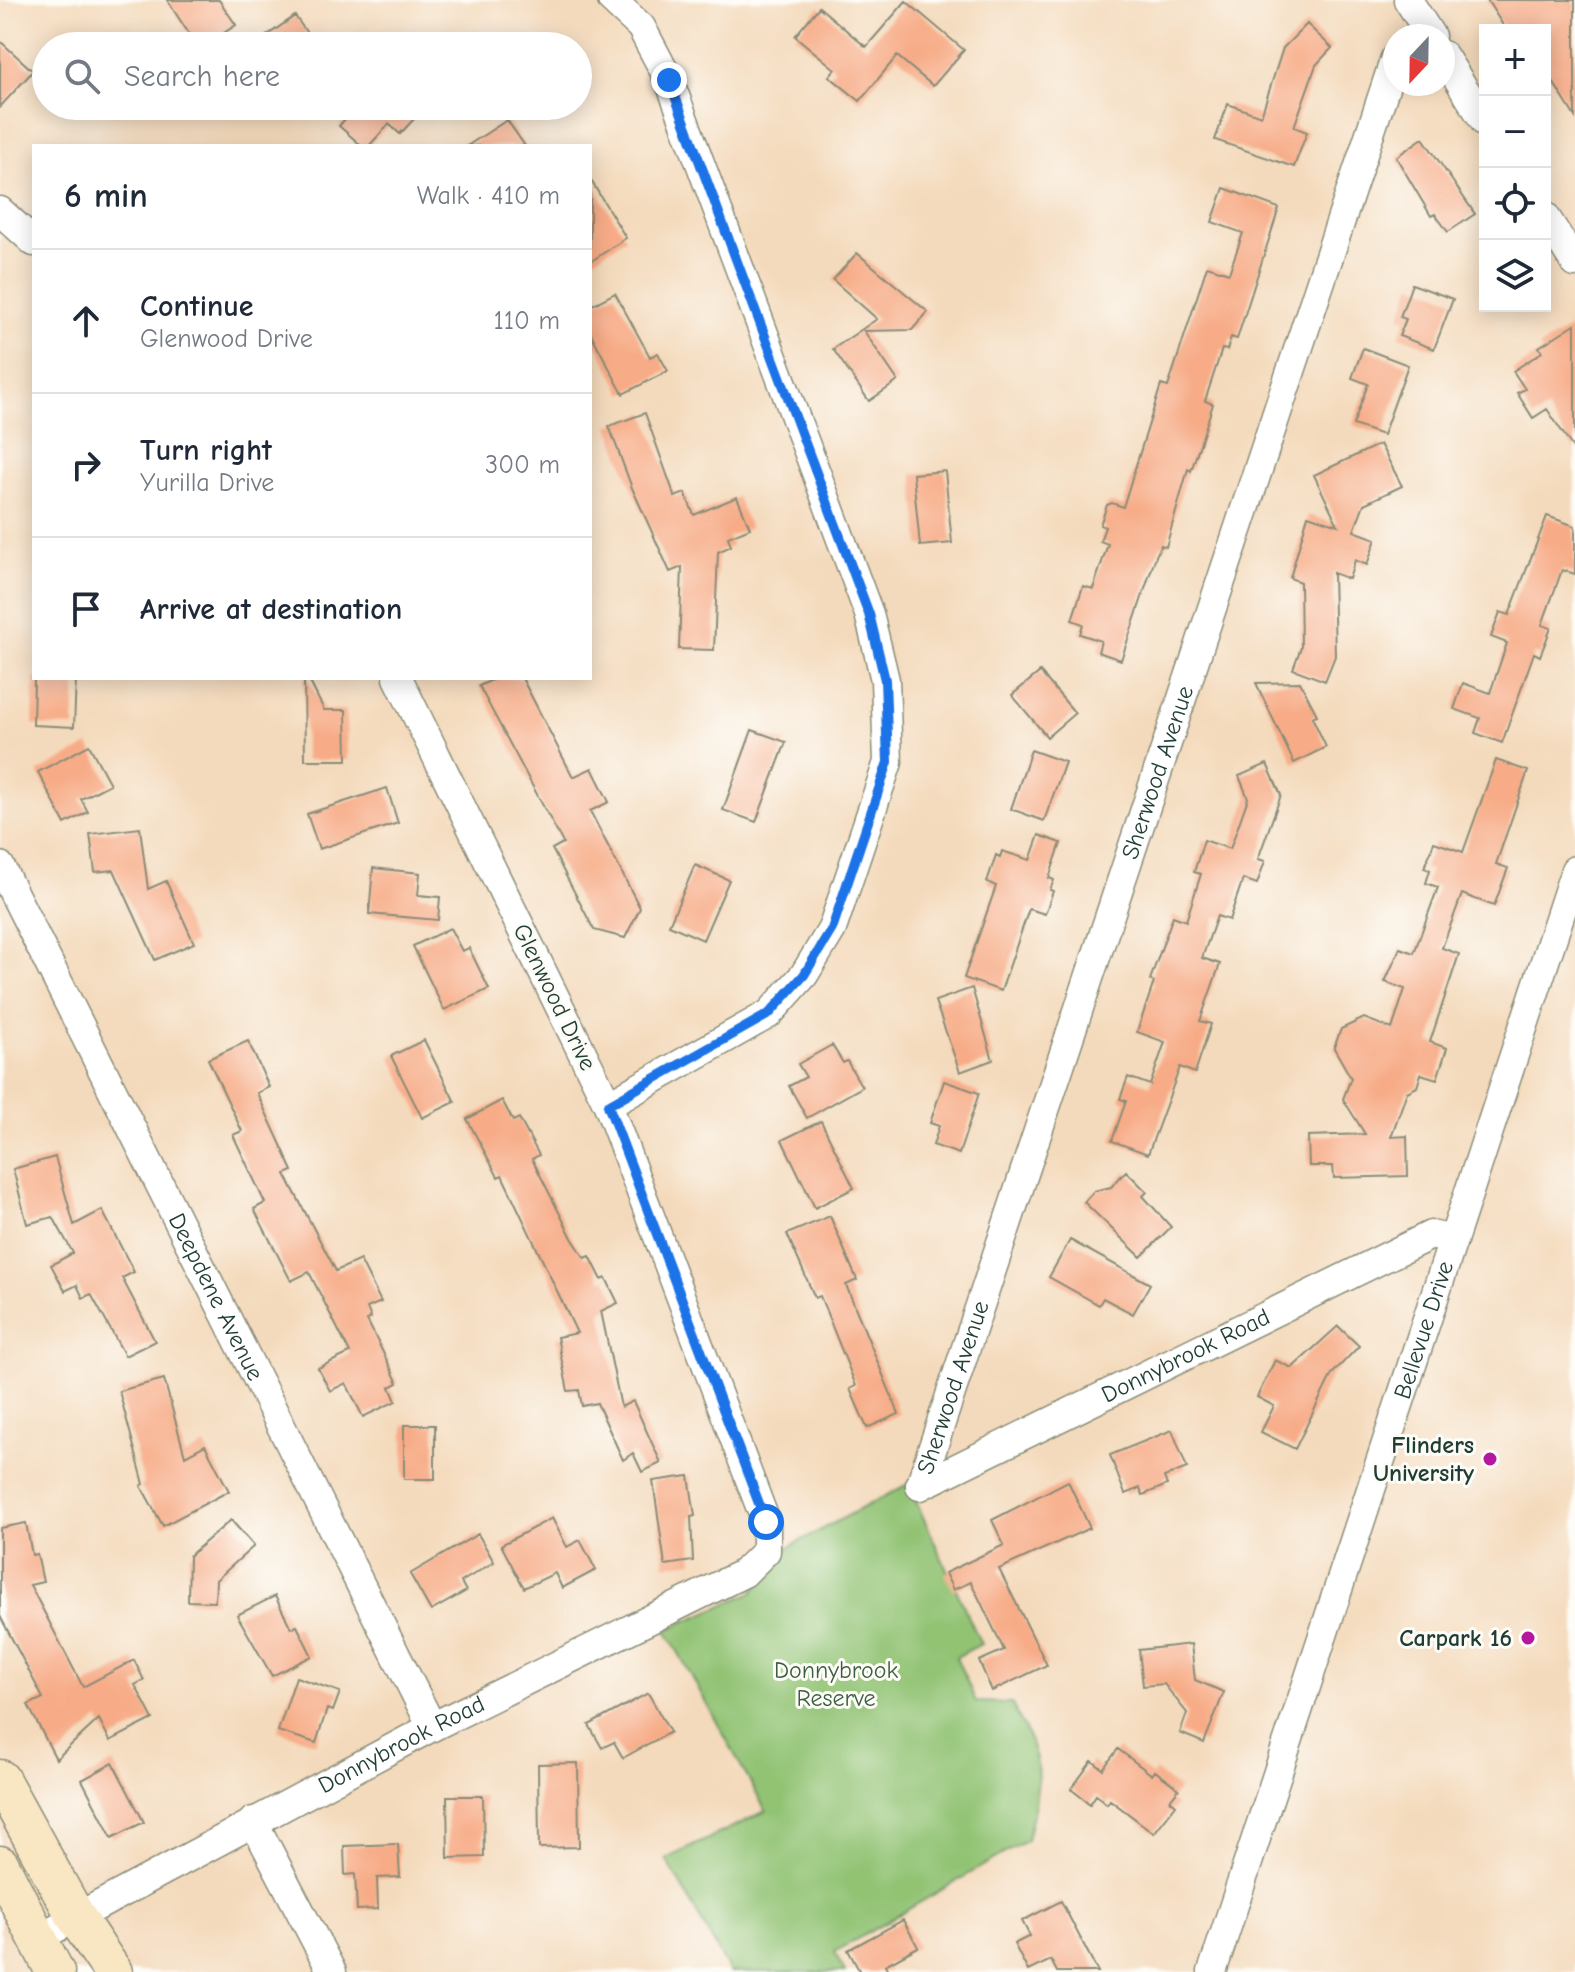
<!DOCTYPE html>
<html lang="en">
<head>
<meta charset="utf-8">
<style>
  :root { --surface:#fff; --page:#f6f6f7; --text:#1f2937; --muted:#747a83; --line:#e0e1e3 }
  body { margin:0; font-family:"Comic Neue",sans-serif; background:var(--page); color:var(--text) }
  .controls { position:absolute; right:24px; top:24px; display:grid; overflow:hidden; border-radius:0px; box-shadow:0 4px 20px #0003 }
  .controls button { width:72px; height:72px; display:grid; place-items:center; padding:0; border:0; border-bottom:2px solid var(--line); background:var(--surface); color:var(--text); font:40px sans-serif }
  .compass { position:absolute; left:1383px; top:24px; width:72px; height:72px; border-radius:50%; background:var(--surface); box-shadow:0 4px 20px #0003; rotate:202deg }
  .stop { position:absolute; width:24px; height:24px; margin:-18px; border:6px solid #1a73e8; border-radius:50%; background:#fff }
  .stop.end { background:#1a73e8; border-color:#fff; box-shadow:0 2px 8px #0008 }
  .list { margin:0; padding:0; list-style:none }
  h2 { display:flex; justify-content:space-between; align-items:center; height:104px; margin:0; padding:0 32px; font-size:34px }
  h2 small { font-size:26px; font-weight:400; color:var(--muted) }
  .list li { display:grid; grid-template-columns:52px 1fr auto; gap:24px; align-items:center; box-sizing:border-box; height:144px; padding:0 32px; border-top:2px solid var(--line) }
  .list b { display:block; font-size:30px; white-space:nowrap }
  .list p { margin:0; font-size:26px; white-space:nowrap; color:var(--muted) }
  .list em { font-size:26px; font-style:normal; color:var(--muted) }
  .icon { flex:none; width:44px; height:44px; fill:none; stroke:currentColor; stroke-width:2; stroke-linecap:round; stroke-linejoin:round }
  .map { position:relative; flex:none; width:1575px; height:1972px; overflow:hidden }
  .search { position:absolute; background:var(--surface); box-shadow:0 4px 20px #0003; left:32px; top:32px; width:560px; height:88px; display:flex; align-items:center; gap:20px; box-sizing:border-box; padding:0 28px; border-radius:44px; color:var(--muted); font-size:30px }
  .panel { position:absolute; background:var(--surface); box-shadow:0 4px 20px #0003; left:32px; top:144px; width:560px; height:536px; border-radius:0px }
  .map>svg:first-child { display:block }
  .green { fill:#91c373; stroke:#588054; stroke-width:2 }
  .building { fill:#f7ac87 }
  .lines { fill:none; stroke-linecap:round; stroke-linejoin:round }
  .street-casing { stroke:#8a8c78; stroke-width:31 }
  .secondary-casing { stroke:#8a8c78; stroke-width:41 }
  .street { stroke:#fff; stroke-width:28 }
  .secondary { stroke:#f9e7c3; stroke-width:38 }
  .route { stroke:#1a73e8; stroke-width:10 }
  .poi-dot { fill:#b5179e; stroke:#fdfcf7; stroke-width:3 }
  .labels { text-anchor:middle; stroke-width:6; stroke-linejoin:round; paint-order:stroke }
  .street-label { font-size:24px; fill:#1f3d34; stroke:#fdfcf7 }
  .poi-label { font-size:24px; font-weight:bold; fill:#1f3d34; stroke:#fdfcf7; text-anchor:end }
  .park-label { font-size:24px; fill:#3c5e44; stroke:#fdfcf7 }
</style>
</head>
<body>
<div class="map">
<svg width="1575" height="1972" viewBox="0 0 1575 1972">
  <rect width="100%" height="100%" fill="#fdfcf7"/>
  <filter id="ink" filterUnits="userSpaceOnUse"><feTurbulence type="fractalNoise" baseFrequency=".0125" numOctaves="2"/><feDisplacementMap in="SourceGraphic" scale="16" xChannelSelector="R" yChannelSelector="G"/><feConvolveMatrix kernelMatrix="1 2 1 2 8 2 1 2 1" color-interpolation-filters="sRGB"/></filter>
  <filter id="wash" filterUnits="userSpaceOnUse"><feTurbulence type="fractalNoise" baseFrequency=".006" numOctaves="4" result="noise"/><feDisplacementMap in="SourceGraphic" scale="32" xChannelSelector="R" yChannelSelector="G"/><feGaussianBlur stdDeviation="1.8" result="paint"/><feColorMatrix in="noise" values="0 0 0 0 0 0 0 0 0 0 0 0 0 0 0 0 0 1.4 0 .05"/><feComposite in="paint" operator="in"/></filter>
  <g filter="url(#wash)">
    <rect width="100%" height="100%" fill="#f4dabc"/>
    <path class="green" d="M908,1484L981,1644L956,1657L976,1702L1011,1703C1045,1763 1042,1775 1027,1840L835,1952L845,1972H730L666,1859L766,1811L666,1630L753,1592L781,1551Z"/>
    <g id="blocks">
      <path class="building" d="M167,0H219L236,25L204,46H197Z
        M1487,0H1575V117L1545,69V30H1506Z
        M906,1L964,50L933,86L897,56L860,101L829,76L835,69L795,36L819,7L866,47Z
        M295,16L316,46H252Z
        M1307,24L1332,48L1316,65L1294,127L1307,132L1294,167L1215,140L1228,104L1261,116L1283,48Z
        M0,41L33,71L0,107Z
        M356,106H426L400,134L389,124L369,146H362L339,126Z
        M507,120L525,146H467Z
        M1423,138L1475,214L1448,232L1435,214L1431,216L1396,157Z
        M590,179L626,238L590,262Z
        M1224,188L1279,208L1237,339L1231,337L1227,350L1222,349L1205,401L1213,404L1204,432L1191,471L1188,469L1166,547L1161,545L1156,556L1121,660L1098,652L1101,641L1080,634L1083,624L1072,620L1083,586L1093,589L1108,544L1100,541L1105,527L1100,525L1107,505L1112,503L1123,507L1161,385L1168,387L1207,266L1229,273L1243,233L1212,222Z
        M857,253L928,312L912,330L864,331L898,381L869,401L833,349L877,319L833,280Z
        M1412,284L1453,299L1434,349L1399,336L1406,319L1400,317Z
        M615,293L650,357L658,353L668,371L623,394L590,332V306Z
        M1575,324V451L1547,409L1533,418L1517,393L1525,389L1513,371L1542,352L1539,347Z
        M1363,348L1408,365L1383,435L1353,425L1368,384L1352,378Z
        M645,413L675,497L685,493L694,515L737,497L750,528L728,537L731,546L718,552L714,650L679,649L682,567L670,572L632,488L609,426Z
        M1380,444L1402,486L1364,504L1354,531L1376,539L1367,565L1355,560L1349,579L1333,573L1335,656L1325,681L1293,669L1301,647L1300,582L1290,578L1308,515L1338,525L1314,475Z
        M945,471L952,543L920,546L913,474Z
        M1547,516L1575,526V574L1562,570L1542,625L1551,628L1540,656L1534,653L1502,743L1475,733L1480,718L1454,709L1463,683L1490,693L1507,643L1491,637L1500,612L1509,615Z
        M1040,672L1075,713L1047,737L1012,695Z
        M34,678H76L74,727L33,725Z
        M304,678H308L324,710H346L347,760H305Z
        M496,678H522L573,777L592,768L609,802L590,811L640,908L625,938L594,930L552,849L563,843L479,686Z
        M1300,682L1317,715L1312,717L1326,747L1294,763L1256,683Z
        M752,730L786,742L756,822L723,810Z
        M89,745L110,784L81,799L88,812L65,824L38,772Z
        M1031,750L1065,762L1044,821L1011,809Z
        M1496,760L1528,771L1496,864L1508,868L1494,906L1462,894L1442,948L1459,954L1430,1042L1447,1048L1437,1079L1421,1074L1417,1087L1407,1092L1391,1137L1407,1136L1408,1176L1334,1178L1333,1166H1309L1308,1136L1365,1134L1343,1099L1351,1078L1334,1048L1341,1029L1364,1018L1392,1029L1405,989L1385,982L1400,948L1414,953L1438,887L1426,883L1430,870L1424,868L1434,842L1463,852Z
        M1267,764L1281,795L1258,859L1265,861L1257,884L1243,879L1229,920L1217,916L1202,958L1220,964L1200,1021L1211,1024L1195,1073L1180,1067L1148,1154L1112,1141L1126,1101L1120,1099L1128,1077L1150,1085L1165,1042L1137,1032L1154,982L1150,980L1173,916L1186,921L1201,874L1194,872L1204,840L1230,849L1248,798L1239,776Z
        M387,788L398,823L319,849L307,814Z
        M140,828L148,889L166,881L194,943L155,960L114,870L95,872L90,834Z
        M1039,835L1061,843L1049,878L1054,880L1050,890L1053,891L1045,914L1029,909L1001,991L964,978L996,886L987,882L996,855L1000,857L1002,851L1030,860Z
        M695,865L729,880L703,940L669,925Z
        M373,868L420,873L418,895L440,897L438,920L369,914Z
        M450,928L462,951L469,948L489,989L444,1010L413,946Z
        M972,988L993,1060L960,1072L935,1001Z
        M424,1040L455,1102L422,1118L391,1056Z
        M248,1041L269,1087L257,1093L293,1171L285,1174L336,1271L360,1260L381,1302L367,1308L371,1318L367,1320L398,1383L390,1387L396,1401L363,1417L346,1383L330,1391L318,1368L350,1353L309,1272L291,1281L254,1209L265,1203L233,1135L242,1131L208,1059Z
        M832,1045L843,1063L847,1061L862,1087L807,1118L789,1086L806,1077L798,1064Z
        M944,1081L979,1093L959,1154L933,1145L939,1126L930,1123Z
        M502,1100L513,1121L519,1118L539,1155L532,1159L572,1238L585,1258L590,1256L602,1280L606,1278L618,1303L601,1311L621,1407L633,1401L661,1463L642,1472L633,1453L623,1460L597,1403L582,1406L579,1390L568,1391L557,1337L577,1333L502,1175L498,1177L467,1119Z
        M821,1121L854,1188L815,1208L782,1140Z
        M55,1157L74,1225L102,1210L134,1272L122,1278L155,1341L125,1356L91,1294L83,1298L77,1285L65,1291L51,1265L73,1253L53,1217L27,1224L13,1169Z
        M1126,1171L1147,1192L1143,1196L1171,1227L1141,1257L1084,1202L1094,1191L1111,1187Z
        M830,1216L857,1280L846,1285L899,1414L867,1428L850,1389L856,1386L820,1296L815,1298L787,1234Z
        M1070,1240L1150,1284L1133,1314L1103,1298L1099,1305L1049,1277Z
        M1338,1326L1359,1346L1332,1374L1295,1449L1261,1432L1274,1406L1257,1397L1275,1360L1292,1368Z
        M164,1379L185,1456L205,1445L229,1491L163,1526L141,1486L144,1484L119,1391Z
        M404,1425H435V1479H404Z
        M1172,1430L1187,1468L1164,1477L1167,1485L1143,1495L1140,1488L1125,1494L1110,1455Z
        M689,1476L695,1516L691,1517L693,1561L665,1565L653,1481Z
        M1068,1481L1090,1528L999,1569L1047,1665L992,1691L979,1661L1004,1650L971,1582L953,1590L945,1573L1004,1545L992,1520Z
        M552,1518L567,1547L580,1540L596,1570L562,1588L555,1573L524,1588L501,1545Z
        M231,1520L254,1546L216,1580L215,1602L188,1601L189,1556Z
        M26,1523L32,1555L37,1554L43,1582L30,1585L83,1687L134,1660L144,1680L135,1685L153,1719L110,1741L99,1719L56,1759L28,1705L43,1698L0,1616V1528Z
        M478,1534L494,1562L461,1582L466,1591L431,1611L410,1574Z
        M275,1596L291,1628L297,1626L312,1656L272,1676L237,1615Z
        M1191,1644L1195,1680L1224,1692L1204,1743L1180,1733L1187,1713L1164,1684L1143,1686L1139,1650Z
        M296,1677L340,1692L333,1711L327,1709L316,1743L278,1731Z
        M648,1693L670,1732L623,1758L614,1742L602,1748L589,1725Z
        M1118,1749L1152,1775L1155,1771L1179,1789L1170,1800L1176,1805L1154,1833L1110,1800L1107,1804L1096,1795L1090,1804L1071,1789L1092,1761L1103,1769Z
        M113,1763L144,1822L112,1838L82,1780Z
        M578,1763L579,1847L539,1848L538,1764Z
        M447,1796H483L484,1857L448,1858Z
        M398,1844L400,1877L377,1878L378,1909L357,1910L355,1874L345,1875L344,1846Z
        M1061,1901L1098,1972H1057L1051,1960L1028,1971L1014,1944L1030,1936L1022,1921Z
        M903,1920L918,1947L885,1965L889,1972H860L848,1950Z"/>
    </g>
  </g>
  <g filter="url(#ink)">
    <use href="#blocks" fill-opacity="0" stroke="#8a8c78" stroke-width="2"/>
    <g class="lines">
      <defs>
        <g id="street">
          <path d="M1408,0L1431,36"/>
          <path d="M1443,55L1485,122"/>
          <path d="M0,211L34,242"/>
          <path d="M1545,216L1575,263"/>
          <path id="s1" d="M0,866L432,1727"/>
          <path d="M608,1105L769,1014L804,975L832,929L888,762L885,680L869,614L669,80L641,27L612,0"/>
          <path id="s2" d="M920,1486L1395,58"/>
          <path id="s3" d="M920,1486L1431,1235L1453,1240"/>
          <path d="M253,1821L332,1972"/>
          <path id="s4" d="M36,1939L432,1727L744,1573L766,1551V1522L608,1105L398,678"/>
          <path id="s5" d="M1212,1972L1575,870"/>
        </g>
        <path id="secondary" d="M0,1779L76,1917L113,1972
          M0,1865L55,1972"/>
      </defs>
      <use href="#street" class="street-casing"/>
      <use href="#secondary" class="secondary-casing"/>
      <use href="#street" class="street"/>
      <use href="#secondary" class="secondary"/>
    </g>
  </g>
  <g class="lines" filter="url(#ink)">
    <path class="route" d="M669,80L869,614L885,680L888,762L832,929L804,975L769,1014L608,1105L766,1522"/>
  </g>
  <g class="poi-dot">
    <circle cx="1490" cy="1459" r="8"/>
    <circle cx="1528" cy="1638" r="8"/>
  </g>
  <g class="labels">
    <g class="street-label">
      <text dy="8" stroke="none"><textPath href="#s2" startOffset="752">Sherwood Avenue</textPath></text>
      <text transform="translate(555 997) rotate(64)" y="8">Glenwood Drive</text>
      <text dy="8" stroke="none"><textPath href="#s1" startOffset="482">Deepdene Avenue</textPath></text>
      <text dy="8" stroke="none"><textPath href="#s5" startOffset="676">Bellevue Drive</textPath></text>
      <text dy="8" stroke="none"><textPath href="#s3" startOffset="296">Donnybrook Road</textPath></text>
      <text dy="8" stroke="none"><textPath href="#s2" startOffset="104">Sherwood Avenue</textPath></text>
      <text dy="8" stroke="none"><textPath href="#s4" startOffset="414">Donnybrook Road</textPath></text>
    </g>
    <g class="poi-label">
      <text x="1474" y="1453">Flinders<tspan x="1474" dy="28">University</tspan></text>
      <text x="1512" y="1646">Carpark 16</text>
    </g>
    <g class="park-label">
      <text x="836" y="1678">Donnybrook<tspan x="836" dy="28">Reserve</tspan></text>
    </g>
  </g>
</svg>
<div class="controls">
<button>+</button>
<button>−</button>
<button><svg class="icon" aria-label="locate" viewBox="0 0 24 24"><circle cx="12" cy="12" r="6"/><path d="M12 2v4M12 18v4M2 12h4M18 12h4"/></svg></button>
<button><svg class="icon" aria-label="layers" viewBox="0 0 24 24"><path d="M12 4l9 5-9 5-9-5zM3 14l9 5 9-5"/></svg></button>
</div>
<svg class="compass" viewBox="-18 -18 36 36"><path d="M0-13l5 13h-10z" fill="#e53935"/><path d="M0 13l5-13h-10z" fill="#747a83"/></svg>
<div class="stop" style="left:766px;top:1522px"></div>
<div class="stop end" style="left:669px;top:80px"></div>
<div class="search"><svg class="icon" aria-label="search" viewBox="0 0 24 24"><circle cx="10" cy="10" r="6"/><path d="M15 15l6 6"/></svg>Search here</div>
<section class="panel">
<h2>6 min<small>Walk · 410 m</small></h2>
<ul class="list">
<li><svg class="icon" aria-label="ahead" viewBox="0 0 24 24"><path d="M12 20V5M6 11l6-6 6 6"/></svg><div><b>Continue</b><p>Glenwood Drive</p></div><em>110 m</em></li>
<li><svg class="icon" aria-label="right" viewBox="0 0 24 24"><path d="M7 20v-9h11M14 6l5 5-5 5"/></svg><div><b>Turn right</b><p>Yurilla Drive</p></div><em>300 m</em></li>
<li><svg class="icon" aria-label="arrive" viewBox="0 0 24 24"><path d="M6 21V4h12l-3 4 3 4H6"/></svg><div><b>Arrive at destination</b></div></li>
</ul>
</section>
</div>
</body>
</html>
